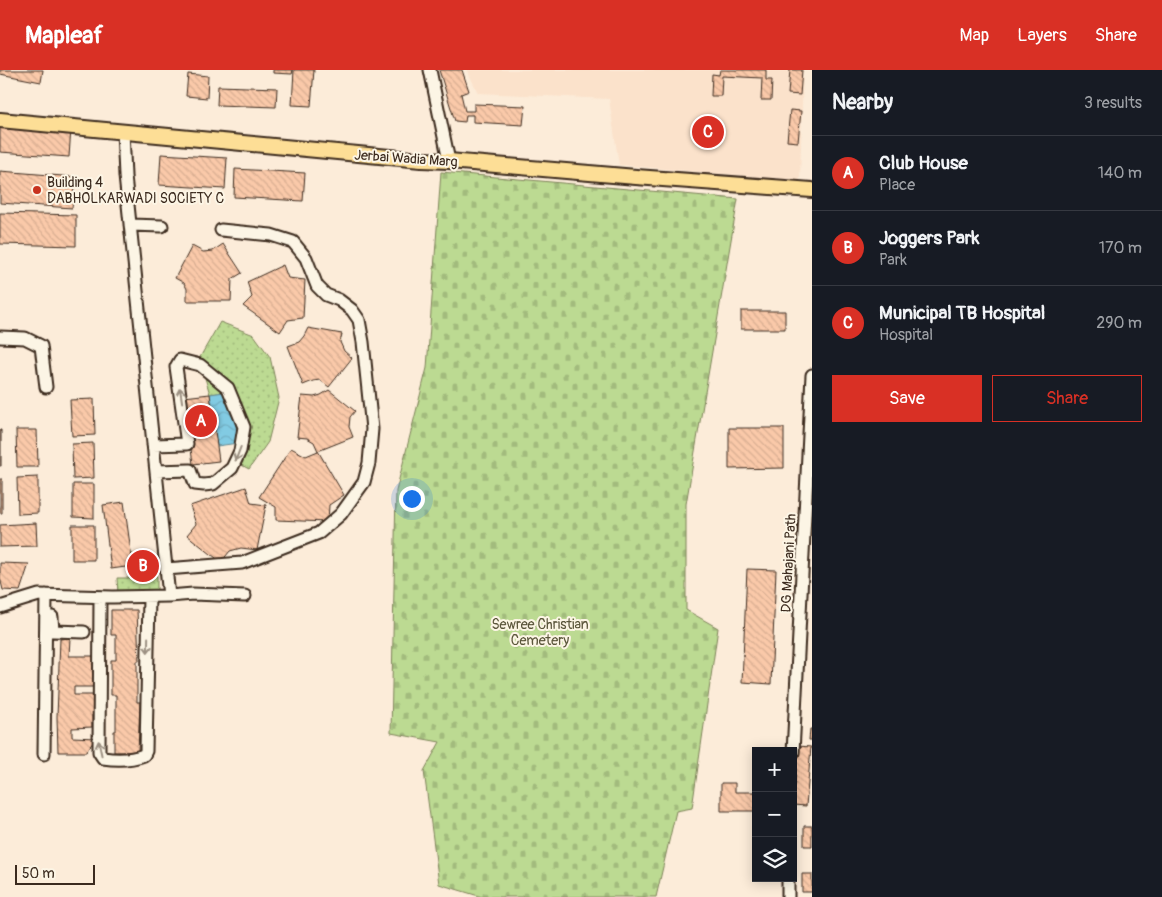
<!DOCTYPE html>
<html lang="en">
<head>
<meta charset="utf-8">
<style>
  :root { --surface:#171b24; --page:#20242c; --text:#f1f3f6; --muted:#9ea1a6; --line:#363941; --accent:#d93025 }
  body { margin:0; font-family:Pangolin,sans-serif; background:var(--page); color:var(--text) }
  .controls { position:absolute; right:15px; bottom:15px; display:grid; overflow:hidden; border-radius:0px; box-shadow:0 2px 12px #0003 }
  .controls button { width:45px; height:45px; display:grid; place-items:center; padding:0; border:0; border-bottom:1px solid var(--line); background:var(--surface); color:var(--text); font:25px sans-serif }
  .scale { position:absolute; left:15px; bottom:12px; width:80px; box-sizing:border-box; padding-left:5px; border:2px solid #3b2a1e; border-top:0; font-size:14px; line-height:18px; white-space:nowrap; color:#3b2a1e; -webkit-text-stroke:4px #fcf5e5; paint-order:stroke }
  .you { position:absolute; left:411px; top:428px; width:18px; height:18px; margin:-12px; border:4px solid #fff; border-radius:50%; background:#1a73e8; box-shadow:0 0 0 8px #1a73e833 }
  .badge { display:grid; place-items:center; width:32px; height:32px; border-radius:50%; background:var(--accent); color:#fff; font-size:16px; font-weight:700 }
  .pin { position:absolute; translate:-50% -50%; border:2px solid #fff; box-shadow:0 1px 5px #0006 }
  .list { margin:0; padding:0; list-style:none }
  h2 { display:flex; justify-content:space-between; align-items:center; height:65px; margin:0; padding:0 20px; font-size:21px }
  h2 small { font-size:16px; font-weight:400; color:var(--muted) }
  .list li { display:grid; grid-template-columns:32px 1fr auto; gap:15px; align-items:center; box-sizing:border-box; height:75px; padding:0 20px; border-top:1px solid var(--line) }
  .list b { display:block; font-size:19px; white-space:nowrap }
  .list p { margin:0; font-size:16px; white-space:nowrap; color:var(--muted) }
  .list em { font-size:16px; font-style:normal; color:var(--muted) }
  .actions { display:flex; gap:10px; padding:15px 20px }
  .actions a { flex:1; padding:11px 0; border:1px solid var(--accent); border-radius:0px; text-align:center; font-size:18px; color:var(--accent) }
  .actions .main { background:var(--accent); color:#fff }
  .icon { flex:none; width:28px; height:28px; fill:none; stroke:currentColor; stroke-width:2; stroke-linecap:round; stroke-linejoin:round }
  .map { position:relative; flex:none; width:812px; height:827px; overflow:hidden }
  header { display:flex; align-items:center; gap:30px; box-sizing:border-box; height:70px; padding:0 25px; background:var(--accent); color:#fff }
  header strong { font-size:24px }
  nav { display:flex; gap:28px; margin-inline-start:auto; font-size:18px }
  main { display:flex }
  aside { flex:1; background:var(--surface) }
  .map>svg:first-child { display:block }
  .built { fill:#fbe2cb }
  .cemetery { fill:url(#cemetery-stones); stroke:#7c8258 }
  .park { fill:url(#park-dots); stroke:#7c8258 }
  .water { fill:url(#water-waves); stroke:#668b94 }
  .building { fill:url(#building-back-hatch); stroke:#3b2a1e }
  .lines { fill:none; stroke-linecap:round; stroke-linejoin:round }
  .minor-casing { stroke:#3b2a1e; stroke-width:15 }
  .major-casing { stroke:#3b2a1e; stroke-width:18 }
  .minor { stroke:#fcf5e5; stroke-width:11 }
  .major { stroke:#fdde96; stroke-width:14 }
  .oneway { stroke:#9c9082 }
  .poi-dot { fill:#c8321e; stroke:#fcf5e5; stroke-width:2 }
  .labels { text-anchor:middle; stroke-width:4; stroke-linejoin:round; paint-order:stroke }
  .street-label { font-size:14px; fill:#3b2a1e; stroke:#fcf5e5 }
  .poi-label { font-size:14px; fill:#3b2a1e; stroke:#fcf5e5; text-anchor:start }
  .park-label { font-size:14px; fill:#5b563b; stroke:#fcf5e5 }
</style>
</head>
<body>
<header>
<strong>Mapleaf</strong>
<nav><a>Map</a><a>Layers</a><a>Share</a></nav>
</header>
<main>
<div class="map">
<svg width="812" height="827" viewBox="0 0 812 827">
  <defs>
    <pattern id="cemetery-stones" width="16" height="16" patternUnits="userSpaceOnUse" patternTransform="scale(1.25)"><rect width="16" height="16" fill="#bcda92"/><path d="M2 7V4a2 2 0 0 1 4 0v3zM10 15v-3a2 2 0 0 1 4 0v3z" fill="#a2bb7d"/></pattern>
    <pattern id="park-dots" width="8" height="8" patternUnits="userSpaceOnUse" patternTransform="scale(1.25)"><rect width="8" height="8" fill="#bcda92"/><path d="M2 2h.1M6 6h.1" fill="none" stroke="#a2bb7d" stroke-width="1.8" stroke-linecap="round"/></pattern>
    <pattern id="water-waves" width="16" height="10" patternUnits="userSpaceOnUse" patternTransform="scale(1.25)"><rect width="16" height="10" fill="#82cbe3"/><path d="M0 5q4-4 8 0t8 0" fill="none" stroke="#71aec2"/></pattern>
    <pattern id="building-back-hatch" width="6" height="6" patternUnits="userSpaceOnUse" patternTransform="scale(1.25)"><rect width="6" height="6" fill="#fac9a9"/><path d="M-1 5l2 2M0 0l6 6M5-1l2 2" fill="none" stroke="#d7ad91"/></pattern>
  </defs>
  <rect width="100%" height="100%" fill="#fcecd9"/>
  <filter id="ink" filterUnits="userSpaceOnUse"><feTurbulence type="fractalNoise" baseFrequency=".02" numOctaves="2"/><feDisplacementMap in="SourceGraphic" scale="10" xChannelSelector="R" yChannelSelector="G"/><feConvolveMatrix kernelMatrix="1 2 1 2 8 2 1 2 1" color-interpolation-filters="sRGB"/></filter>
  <g filter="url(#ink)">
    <path class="built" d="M467,0H803L800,111L619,95L609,29L478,23Z"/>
    <path class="cemetery" d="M441,102L738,129L686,434V540L718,558L692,738L676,741L656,827H482L439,814L424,701L440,672L391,663L396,421L427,298Z"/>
    <path class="park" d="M220,252L254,265L270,287L279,328L268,372L249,399L232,390L238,373L232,321L210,324L199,289Z
      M131,484L150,485L157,507V525L118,524L117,508H132Z"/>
    <path class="water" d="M232,321L238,373L217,376L210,324Z"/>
    <path class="building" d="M0,0H43L41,12L0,4Z
      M273,0H293L292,4L273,3Z
      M294,0H314L311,36L292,35Z
      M439,0H462L469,21L461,24L465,41H474V34L525,36L523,55L473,52V45H466L465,52L455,51Z
      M720,0H766V10H772L771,30H761L762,8L722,6L721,26H711L712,4L719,5Z
      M790,0H802L800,25L788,24Z
      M188,4L208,6L207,28L186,26Z
      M218,16L277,18L276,37L217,35Z
      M790,40L801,41L798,72L787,71Z
      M0,53L71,58L69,87L0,82Z
      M161,84L227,88L225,119L159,115Z
      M235,99L305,103L303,131L234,127Z
      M0,101L75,107L72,138L0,133Z
      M0,143L76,145V176L0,174Z
      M223,174L242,203L232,209L231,231H187V219L184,213L175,208L192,176L203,182L213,181Z
      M283,195L288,208L305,210L303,248L288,250L280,262L243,236L252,227L247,212Z
      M741,241H785V259H741Z
      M308,258L342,264L340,272L344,281L352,288L329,317L320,310L313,311L303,315L288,276L299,272L304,266Z
      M329,320L355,341L350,347L349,357L353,367L318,381L314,372L307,368L297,367L302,326L314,327L321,325Z
      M210,324L219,391L193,394L184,327Z
      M94,329L95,365L72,366L70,330Z
      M729,358H784V398L729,399Z
      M0,360H1V396H0Z
      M16,360H37L38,397H17Z
      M93,373L94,408L73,409L72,374Z
      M291,378L306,386L318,381L344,425L329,435L328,452L276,450V437L259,427Z
      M38,407V443L18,444L17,408Z
      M0,409H2V443H0Z
      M73,414H94V448L73,447Z
      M246,417L251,433L266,435L257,480L241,478L230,481L221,492L187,465L196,454L190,436Z
      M124,432L133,496L111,499L103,435Z
      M36,453L37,476L0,477V455Z
      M72,455H94V490H72Z
      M0,493L29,494L20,521L3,520L0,508Z
      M747,499L776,500L771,614L742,612Z
      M111,540H137L139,591H137V632H140L138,682H114V661H116V625H111V590H116V565H111Z
      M70,568L69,586H95L94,617H74V625H96V645H92V657L72,658V667L96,668L86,682H58L57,647L60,569Z
      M810,659H812V670H809Z
      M798,676L811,677L806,736L793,735Z
      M721,713H735V722H755L756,719V741H721Z
      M804,756H812V776H804Z
      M802,804H812V822H802Z"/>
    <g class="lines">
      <defs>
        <path id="minor" d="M430,0L449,91
          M123,61L125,106L169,526
          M130,155L162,156
          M0,267L25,268L41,276L46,317
          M153,375L187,374L176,297L180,290L200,295L228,318L244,357L240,381L232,398L213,414L204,415L195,414L190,400L156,401
          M166,499L242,493L319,463L341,444L364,412L369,393L372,359L363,272L359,250L352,240L339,230L326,225L317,216L306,188L293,172L271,165L221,160
          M100,527L99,678V682L103,688C116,690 131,690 144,685L146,681L149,527
          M0,537L39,525L113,527L169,526L193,524L245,526
          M52,547L53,561L84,562
          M793,683L812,305
          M44,684L46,525
          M788,827V808"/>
        <path id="major" d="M0,50L421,90L449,91L636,107L812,120"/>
      </defs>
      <use href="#minor" class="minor-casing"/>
      <use href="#major" class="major-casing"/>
      <use href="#minor" class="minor"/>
      <use href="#major" class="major"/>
    </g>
    <defs><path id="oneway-shaft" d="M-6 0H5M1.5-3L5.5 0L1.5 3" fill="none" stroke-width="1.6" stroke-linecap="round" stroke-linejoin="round" transform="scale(1.25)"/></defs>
    <g class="oneway">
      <use href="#oneway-shaft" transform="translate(181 325) rotate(-99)"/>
      <use href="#oneway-shaft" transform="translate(238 384) rotate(111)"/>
      <use href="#oneway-shaft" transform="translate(148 575) rotate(91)"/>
      <use href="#oneway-shaft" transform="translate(100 678) rotate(-102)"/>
    </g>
  </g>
  <circle class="poi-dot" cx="37" cy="120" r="5"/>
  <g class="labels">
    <g class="street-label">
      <text transform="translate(406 88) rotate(4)" y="5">Jerbai Wadia Marg</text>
      <text transform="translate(788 493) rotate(-87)" y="5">DG Mahajani Path</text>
    </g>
    <g class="poi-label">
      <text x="47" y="117">Building 4<tspan x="47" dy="16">DABHOLKARWADI SOCIETY C</tspan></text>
    </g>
    <g class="park-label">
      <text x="540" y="559">Sewree Christian<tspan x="540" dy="16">Cemetery</tspan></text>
    </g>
  </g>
</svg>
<div class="controls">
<button>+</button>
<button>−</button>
<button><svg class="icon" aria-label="layers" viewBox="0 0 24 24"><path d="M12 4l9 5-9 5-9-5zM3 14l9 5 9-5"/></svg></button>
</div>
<div class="scale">50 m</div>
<div class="you"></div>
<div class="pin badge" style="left:201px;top:351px">A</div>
<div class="pin badge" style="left:143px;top:496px">B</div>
<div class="pin badge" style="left:708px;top:62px">C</div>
</div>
<aside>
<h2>Nearby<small>3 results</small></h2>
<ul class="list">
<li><span class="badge">A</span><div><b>Club House</b><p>Place</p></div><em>140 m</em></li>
<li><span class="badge">B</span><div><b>Joggers Park</b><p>Park</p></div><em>170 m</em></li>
<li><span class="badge">C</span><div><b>Municipal TB Hospital</b><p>Hospital</p></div><em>290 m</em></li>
</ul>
<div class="actions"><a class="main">Save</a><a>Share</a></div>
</aside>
</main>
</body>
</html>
